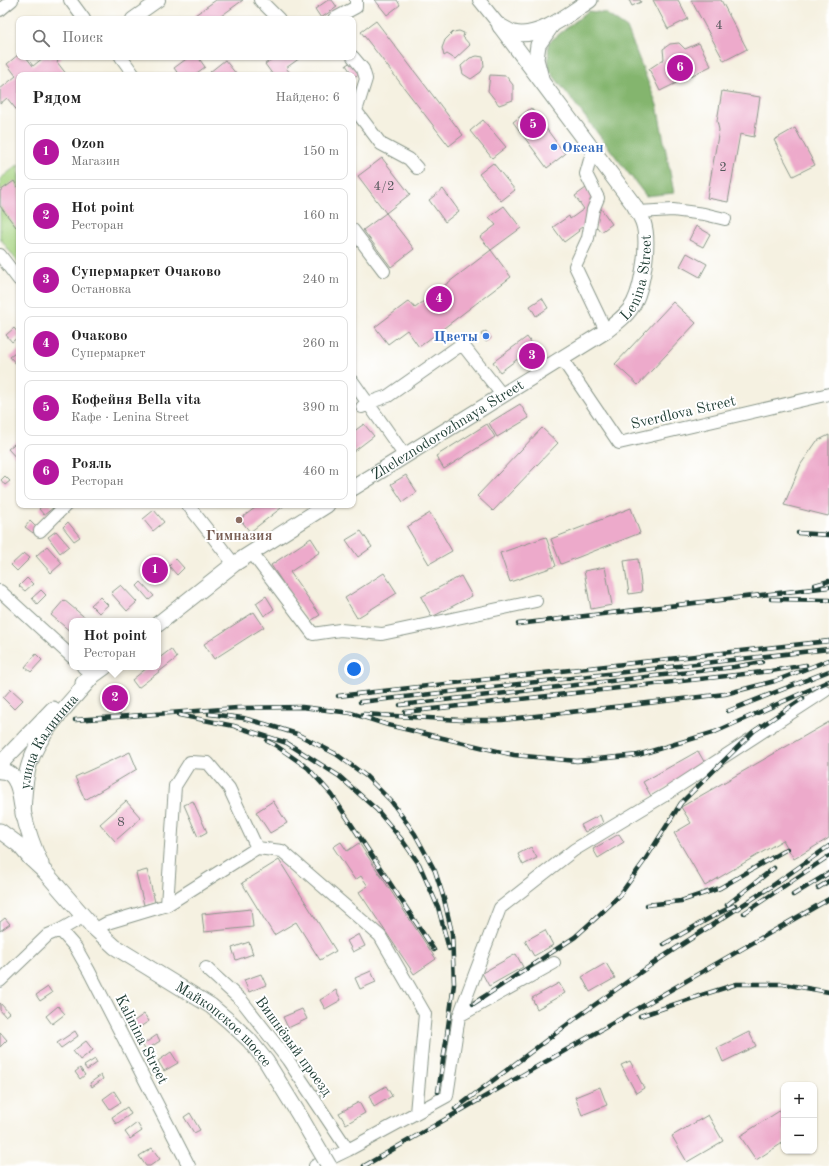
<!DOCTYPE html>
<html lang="ru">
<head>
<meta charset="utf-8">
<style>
  :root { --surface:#fff; --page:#f2f2f2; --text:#222; --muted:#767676; --line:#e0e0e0; --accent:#b5179e }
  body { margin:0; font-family:"Old Standard TT",serif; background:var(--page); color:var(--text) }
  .controls { position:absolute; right:12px; bottom:12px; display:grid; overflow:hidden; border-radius:8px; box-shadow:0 1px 3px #0004 }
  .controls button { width:36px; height:36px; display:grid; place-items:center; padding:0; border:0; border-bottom:1px solid var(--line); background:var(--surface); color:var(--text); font:20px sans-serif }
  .you { position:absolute; left:354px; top:669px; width:14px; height:14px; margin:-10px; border:3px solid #fff; border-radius:50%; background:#1a73e8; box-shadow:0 0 0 6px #1a73e833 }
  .badge { display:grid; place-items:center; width:26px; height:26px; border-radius:50%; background:var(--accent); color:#fff; font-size:13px; font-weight:700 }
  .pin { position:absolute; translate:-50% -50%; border:2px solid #fff; box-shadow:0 1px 4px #0006 }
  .popup { position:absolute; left:69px; top:618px; width:92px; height:52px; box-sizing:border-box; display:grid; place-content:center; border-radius:8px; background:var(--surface); filter:drop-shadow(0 1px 3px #0005); font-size:13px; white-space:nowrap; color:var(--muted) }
  .popup b { font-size:15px; color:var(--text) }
  .popup::after { content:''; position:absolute; left:50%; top:100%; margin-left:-8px; border:8px solid transparent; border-top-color:var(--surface) }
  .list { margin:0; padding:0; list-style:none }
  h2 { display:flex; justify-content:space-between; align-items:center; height:52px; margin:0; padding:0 16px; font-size:17px }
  h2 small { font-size:13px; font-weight:400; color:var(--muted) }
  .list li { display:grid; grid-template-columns:26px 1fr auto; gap:12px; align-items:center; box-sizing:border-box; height:56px; margin:0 8px 8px; padding:0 8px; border:1px solid var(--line); border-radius:8px }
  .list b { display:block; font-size:15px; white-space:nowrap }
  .list p { margin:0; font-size:13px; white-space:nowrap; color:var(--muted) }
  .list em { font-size:13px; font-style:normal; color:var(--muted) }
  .icon { flex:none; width:22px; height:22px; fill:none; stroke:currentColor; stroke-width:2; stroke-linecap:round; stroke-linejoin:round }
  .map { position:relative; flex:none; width:829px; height:1166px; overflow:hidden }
  .search { position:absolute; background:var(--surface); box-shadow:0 1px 3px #0004; left:16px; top:16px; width:340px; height:44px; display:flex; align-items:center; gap:10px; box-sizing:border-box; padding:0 14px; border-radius:8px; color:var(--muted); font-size:15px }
  .panel { position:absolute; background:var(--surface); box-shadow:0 1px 3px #0004; left:16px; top:72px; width:340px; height:436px; border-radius:8px }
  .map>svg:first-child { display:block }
  .green { fill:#a5d380; stroke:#62885a }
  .forest { fill:#84b56e; stroke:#527951 }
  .building { fill:#edaacb }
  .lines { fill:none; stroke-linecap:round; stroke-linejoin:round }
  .minor-casing { stroke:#8a978a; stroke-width:14 }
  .major-casing { stroke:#8a978a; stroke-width:17 }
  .minor { stroke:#fff; stroke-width:12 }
  .major { stroke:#fff; stroke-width:15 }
  .rail-casing { stroke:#1f3d34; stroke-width:4.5 }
  .rail { stroke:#fff; stroke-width:3; stroke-dasharray:9; stroke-linecap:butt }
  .major-bridge-casing { stroke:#8a978a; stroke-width:17; stroke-linecap:butt }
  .major-bridge { stroke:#fff; stroke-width:15 }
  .shop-dot { fill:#3f7fe0; stroke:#fff; stroke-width:1.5 }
  .education-dot { fill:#8d6e63; stroke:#fff; stroke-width:1.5 }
  .labels { text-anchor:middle; stroke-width:4; stroke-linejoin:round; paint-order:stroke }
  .number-label { font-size:13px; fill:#52585a }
  .shop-label { font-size:15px; font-weight:bold; fill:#366cbe; stroke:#fff; text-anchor:start }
  .street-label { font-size:15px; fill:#1f3d34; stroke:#fff }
  .education-label { font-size:15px; font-weight:bold; fill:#785e54; stroke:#fff }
</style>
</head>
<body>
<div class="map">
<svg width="829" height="1166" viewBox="0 0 829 1166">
  <rect width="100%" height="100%" fill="#fff"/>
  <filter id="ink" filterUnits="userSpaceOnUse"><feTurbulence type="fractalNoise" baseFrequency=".025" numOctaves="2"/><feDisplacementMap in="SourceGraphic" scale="8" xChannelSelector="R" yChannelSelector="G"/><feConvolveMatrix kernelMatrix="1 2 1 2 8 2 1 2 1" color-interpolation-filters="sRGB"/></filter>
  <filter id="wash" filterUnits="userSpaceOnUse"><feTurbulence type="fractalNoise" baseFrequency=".012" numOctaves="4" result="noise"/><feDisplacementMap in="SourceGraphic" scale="16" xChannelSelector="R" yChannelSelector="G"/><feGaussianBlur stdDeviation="0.9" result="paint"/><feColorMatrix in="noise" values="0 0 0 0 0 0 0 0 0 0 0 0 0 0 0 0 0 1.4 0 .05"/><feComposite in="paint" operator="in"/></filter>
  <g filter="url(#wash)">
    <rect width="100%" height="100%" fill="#f5f1e1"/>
    <path class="green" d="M19,164V264L0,238V179Z"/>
    <path class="forest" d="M588,11L605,13L627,28L657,105L674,193L646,196L549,70L548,43Z"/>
    <g id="blocks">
      <path class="building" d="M216,0H243L217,19H197L195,15Z
        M328,0H332L337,7L321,18L315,9Z
        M375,0H397L400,5L387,15Z
        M629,0H640L641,2L632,6Z
        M653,0H678L688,19L668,29Z
        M691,0H721L747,49L724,61Z
        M376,21L463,135L449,146L361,32Z
        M459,31L464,33L463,37L470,45L455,59L447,54L444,56L442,48L445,40L453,32Z
        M679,43L685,49L699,43L711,66L660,91L649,69L664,59L663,49L670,44Z
        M19,54V57H26L33,66L44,57H62L57,62L67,75H19V113L7,98L0,104V89L16,76L7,64Z
        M477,56L483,57L484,66L481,72L471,79L463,74L461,66L470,58Z
        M189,57H198L205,67L194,75H179L174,68Z
        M275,57H299L300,58L286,68L292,75H273L265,64Z
        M225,60L237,75H212L210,72Z
        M351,62L359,74L354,77L346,65Z
        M490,75L506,76L513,85V100L499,105L488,91Z
        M722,91L760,97L754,137L740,134L728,202L707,198L719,130L717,121Z
        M531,108L565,154L547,168L513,122Z
        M483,120L506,147L492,158L470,131Z
        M795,128L815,165L793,176L774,140Z
        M382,158L410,194L386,213L358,176Z
        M493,163L515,190L501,201L479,174Z
        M14,181L19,189V227H16L0,206V191Z
        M586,188L612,224L601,232L591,220L578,230L579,231L564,242L553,227L569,216L570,219L584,209L575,196Z
        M443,189L459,211L445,222L429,200Z
        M504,206L521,228L491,250L480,237L496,225L489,217Z
        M386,213L414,249L391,267L363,230Z
        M696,226L710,234L703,247L689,240Z
        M491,250L511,277L419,347L407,330L388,344L375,327L409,301L415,308Z
        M687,253L707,264L700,277L680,266Z
        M542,298L548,308L536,316L530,306Z
        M673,302L696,323L638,385L615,364Z
        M14,328L19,334V336L12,342L6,335Z
        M486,331L491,338L486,342L481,334Z
        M527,337L534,347L500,372L493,362Z
        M19,350V363L17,365L10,357Z
        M520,404L529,418L497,437L489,423Z
        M364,424L374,436L353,452V432Z
        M487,424L495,437L444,469L436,456Z
        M542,428L558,443L493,511L477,496Z
        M829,435V514L828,516L784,505L801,464L817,441Z
        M19,440V461L8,449Z
        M406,475L417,492L403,502L391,484Z
        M5,476L10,481L5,485L1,480Z
        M43,505H50L53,508L44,515L39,509Z
        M259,505H285L250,532L240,519Z
        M631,508L640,533L561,564L551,539Z
        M154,510L164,522L153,531L143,519Z
        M430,513L452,551L429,564L407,527Z
        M30,521L37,528L33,533L25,527Z
        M68,522L80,537L74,541L63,527Z
        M56,531L69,546L60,553L48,537Z
        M361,531L372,547L358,557L346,540Z
        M546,537L556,566L510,582L500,553Z
        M311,538L320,552L290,572L320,615L309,622L271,565Z
        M47,546L62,563L51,573L36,556Z
        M24,553L30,558L17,571L11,565Z
        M176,559L184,568L177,575L169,566Z
        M638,559L642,592L629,594L624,561Z
        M605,567L612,605L591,609L584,571Z
        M155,568L160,573L155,578L150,572Z
        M384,573L397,593L357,618L345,598Z
        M461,576L472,596L432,617L421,597Z
        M27,578L33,584L25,591L19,586Z
        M141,582L154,596L149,600L137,586Z
        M121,585L137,602L127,611L111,593Z
        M41,590L46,595L37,604L32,598Z
        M266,596L274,609L264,616L256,603Z
        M100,597L108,605L99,613L91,605Z
        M64,600L89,621H72V633L51,615Z
        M254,612L264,627L214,659L204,644Z
        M171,649L177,658L138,688L132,680L148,667H158V659Z
        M36,654L42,660L31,672L25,667Z
        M11,689L23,700L14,709L3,698Z
        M829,722V838L794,859L783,840L705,886L674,833L691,823L681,807Z
        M698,751L706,765L651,796L643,782Z
        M130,752L137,769L85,800L75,777Z
        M126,801L141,818L115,841L100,824Z
        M193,801L207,832L198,837L184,805Z
        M273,801L287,823L270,833L256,812Z
        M600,815L603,823L585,832L581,825Z
        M619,834L624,842L598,858L593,849Z
        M341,842L347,851L359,843L436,959L414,974L359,892L368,886L361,876L355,880L333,847Z
        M531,847L537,858L523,865L518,854Z
        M279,860L336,951L320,960L296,922L274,935L242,883Z
        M147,870L155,902L144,905L136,873Z
        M251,909L253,927L204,932L202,914Z
        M5,918L10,924L0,931V922Z
        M545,930L553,945L534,956L525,941Z
        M359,934L365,946L353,952L347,941Z
        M249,942L253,954L236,960L232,948Z
        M516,954L523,967L489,986L482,973Z
        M606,963L615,978L590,992L582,977Z
        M371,971L376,982L360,989L355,978Z
        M261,974L266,985L249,992L244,980Z
        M559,983L565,993L537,1009L532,998Z
        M48,987L52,993L40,1001L36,995Z
        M336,990L341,1000L325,1009L320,1000Z
        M0,1003L9,1013L5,1016L0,1010Z
        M58,1006L65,1014L52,1024L46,1016Z
        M302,1009L307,1019L288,1028L283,1017Z
        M144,1014L149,1021L134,1031L130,1024Z
        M75,1031L78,1036L61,1048L57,1043Z
        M0,1032L7,1040L0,1047Z
        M749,1032L756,1046L723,1062L717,1048Z
        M157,1035L160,1041L146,1050L142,1045Z
        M86,1041L93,1050L80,1060L73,1051Z
        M171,1052L178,1063L164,1071L158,1061Z
        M95,1059L97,1063L87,1070L84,1066Z
        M630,1061L644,1088L636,1093L621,1065Z
        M80,1068L85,1075L80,1079L75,1072Z
        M101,1075L103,1079L92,1087L90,1083Z
        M386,1086L392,1096L374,1107L369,1096Z
        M600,1087L607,1105L582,1115L575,1097Z
        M114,1091L121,1102L110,1109L103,1099Z
        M359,1102L365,1113L346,1124L339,1113Z
        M127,1107L131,1114L116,1124L112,1117Z
        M784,1108V1142L756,1160L740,1136Z
        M190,1113L200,1130L194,1133L184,1117Z
        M708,1115L723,1141L687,1162L672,1136Z
        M137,1123L142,1131L130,1139L125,1132Z
        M152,1148L160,1159L150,1166H146L139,1156Z"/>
    </g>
  </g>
  <g filter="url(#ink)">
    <use href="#blocks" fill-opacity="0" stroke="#8a978a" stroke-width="1"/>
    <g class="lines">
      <defs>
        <path id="minor" d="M70,0L84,19
          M260,0L279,19
          M479,0L500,26
          M0,10L12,0
          M132,19L159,0
          M334,19L356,7V0
          M121,57L134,75
          M353,57L363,69L366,79L356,111L381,144L409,159L417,168
          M593,149L586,174L598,198L593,210L588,238L575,266L606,331
          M638,212L673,210L704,214L725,219
          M353,230L384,271
          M0,255L19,280
          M562,359L619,443L829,394
          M353,382L405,456
          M362,407L368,403L388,396L462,344L503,396
          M188,505L234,564
          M40,531L66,505
          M251,552L313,634L340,630L382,634L536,601
          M0,591L72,657
          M83,667L93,676
          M167,905L175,786L190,762L208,763L229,788L257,848
          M96,929L107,923L167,905L257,848L282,851L380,936L425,1014L416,1113
          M60,930L76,948L89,971L189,1166
          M206,968L242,1001L288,1060L348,1150
          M0,981L48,935L60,930L83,917
          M459,1016L554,963
          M315,1166L348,1150L447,1096L459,1016L500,908L574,850L665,795L825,691"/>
        <g id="major">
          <path d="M500,26C504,28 510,32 514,33C539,39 570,13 590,0"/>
          <path d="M541,78L536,59L538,45L552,25"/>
          <path id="s1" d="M353,488L606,331C616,323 628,315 634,303C643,285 650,241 643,222C641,216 637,211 634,205L500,26"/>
          <path d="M158,624L234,564L327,505"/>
          <path d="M83,683L105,667"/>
          <path d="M0,764L53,709"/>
          <path d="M0,771C7,771 12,774 15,780C21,789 20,801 23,811C27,829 33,847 41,864"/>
          <path id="s2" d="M23,814C24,797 24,779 30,762C41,730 70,703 91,678"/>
          <path id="s3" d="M0,831L19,845L30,858L45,872L92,926L115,947L211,1006L230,1022L249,1040L266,1061L301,1118"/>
        </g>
      </defs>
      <use href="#minor" class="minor-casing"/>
      <use href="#major" class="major-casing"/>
      <use href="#minor" class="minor"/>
      <use href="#major" class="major"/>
      <defs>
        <path id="rail" d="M798,533L829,535
          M815,585L829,581
          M771,599L829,600
          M518,624L829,587
          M338,696L829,641
          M360,702L829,649
          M400,705L734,667L762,662
          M728,711L829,671
          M405,712L771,671L806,665
          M209,714L243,718L265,724L297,734L336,754L366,776L391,801L415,834L435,871L444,899L452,933L454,984L447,1034
          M363,714L461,720H502L725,694L775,681L829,660
          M179,715L234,726L238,728
          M75,720L237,708L302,707L351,713L388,725L514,755L577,761L638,755L715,732L829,681
          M234,726L287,743L339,776L377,810L402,840L419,864L438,907L449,949
          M267,741L275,745L308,768L332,795L434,950
          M818,888L829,881
          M793,895L829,873
          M647,905L681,901L720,888L787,849
          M727,905L774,868
          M744,913L829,856
          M664,944L717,914L735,905
          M473,1004L575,937L596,918L619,896L645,860L681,803L754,731L803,698
          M640,1016L705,994L737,984H783L829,992
          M438,1092L448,1029
          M455,1109L576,1018L658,960L769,888L829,846
          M364,1166L829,899"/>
      </defs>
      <use href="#rail" class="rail-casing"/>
      <use href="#rail" class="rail"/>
      <defs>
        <path id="major-bridge" d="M301,1118L329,1166"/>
      </defs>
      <use href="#major-bridge" class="major-bridge-casing"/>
      <use href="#major-bridge" class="major-bridge"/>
    </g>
  </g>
  <g class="shop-dot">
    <circle cx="554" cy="147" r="4"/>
    <circle cx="486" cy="336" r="4"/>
  </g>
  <circle class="education-dot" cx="239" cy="520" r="4"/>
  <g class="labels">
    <g class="number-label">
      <text x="719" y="29">4</text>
      <text x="723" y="171">2</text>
      <text x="384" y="190">4/2</text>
      <text x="121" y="826">8</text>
    </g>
    <g class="shop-label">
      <text x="562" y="152">Океан</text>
      <text x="478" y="341" text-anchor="end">Цветы</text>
    </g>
    <g class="street-label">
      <text dy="5" stroke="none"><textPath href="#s1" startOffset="363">Lenina Street</textPath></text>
      <text transform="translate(683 412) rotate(-13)" y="5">Sverdlova Street</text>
      <text dy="5" stroke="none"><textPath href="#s1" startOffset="111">Zheleznodorozhnaya Street</textPath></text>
      <text dy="5" stroke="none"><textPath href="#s2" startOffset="79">улица Калинина</textPath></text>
      <text dy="5" stroke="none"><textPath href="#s3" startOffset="298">Майкопское шоссе</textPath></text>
      <text transform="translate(142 1039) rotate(63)" y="5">Kalinina Street</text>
      <text transform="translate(294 1046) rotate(54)" y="5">Вишнёвый проезд</text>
    </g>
    <g class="education-label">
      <text x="239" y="540">Гимназия</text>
    </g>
  </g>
</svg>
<div class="controls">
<button>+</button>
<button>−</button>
</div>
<div class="you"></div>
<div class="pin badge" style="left:155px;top:570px">1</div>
<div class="pin badge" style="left:115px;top:698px">2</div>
<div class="popup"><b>Hot point</b>Ресторан</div>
<div class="pin badge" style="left:532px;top:356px">3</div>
<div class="pin badge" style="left:439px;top:299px">4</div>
<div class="pin badge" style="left:533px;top:125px">5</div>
<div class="pin badge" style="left:680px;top:68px">6</div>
<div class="search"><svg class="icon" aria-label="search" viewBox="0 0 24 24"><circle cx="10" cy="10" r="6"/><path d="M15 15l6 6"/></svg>Поиск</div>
<section class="panel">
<h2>Рядом<small>Найдено: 6</small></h2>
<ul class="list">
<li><span class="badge">1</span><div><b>Ozon</b><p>Магазин</p></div><em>150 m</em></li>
<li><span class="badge">2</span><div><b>Hot point</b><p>Ресторан</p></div><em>160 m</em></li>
<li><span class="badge">3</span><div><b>Супермаркет Очаково</b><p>Остановка</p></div><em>240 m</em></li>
<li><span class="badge">4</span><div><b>Очаково</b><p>Супермаркет</p></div><em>260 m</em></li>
<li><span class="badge">5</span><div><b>Кофейня Bella vita</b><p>Кафе · Lenina Street</p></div><em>390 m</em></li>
<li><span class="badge">6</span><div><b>Рояль</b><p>Ресторан</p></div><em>460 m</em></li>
</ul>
</section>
</div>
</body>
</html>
